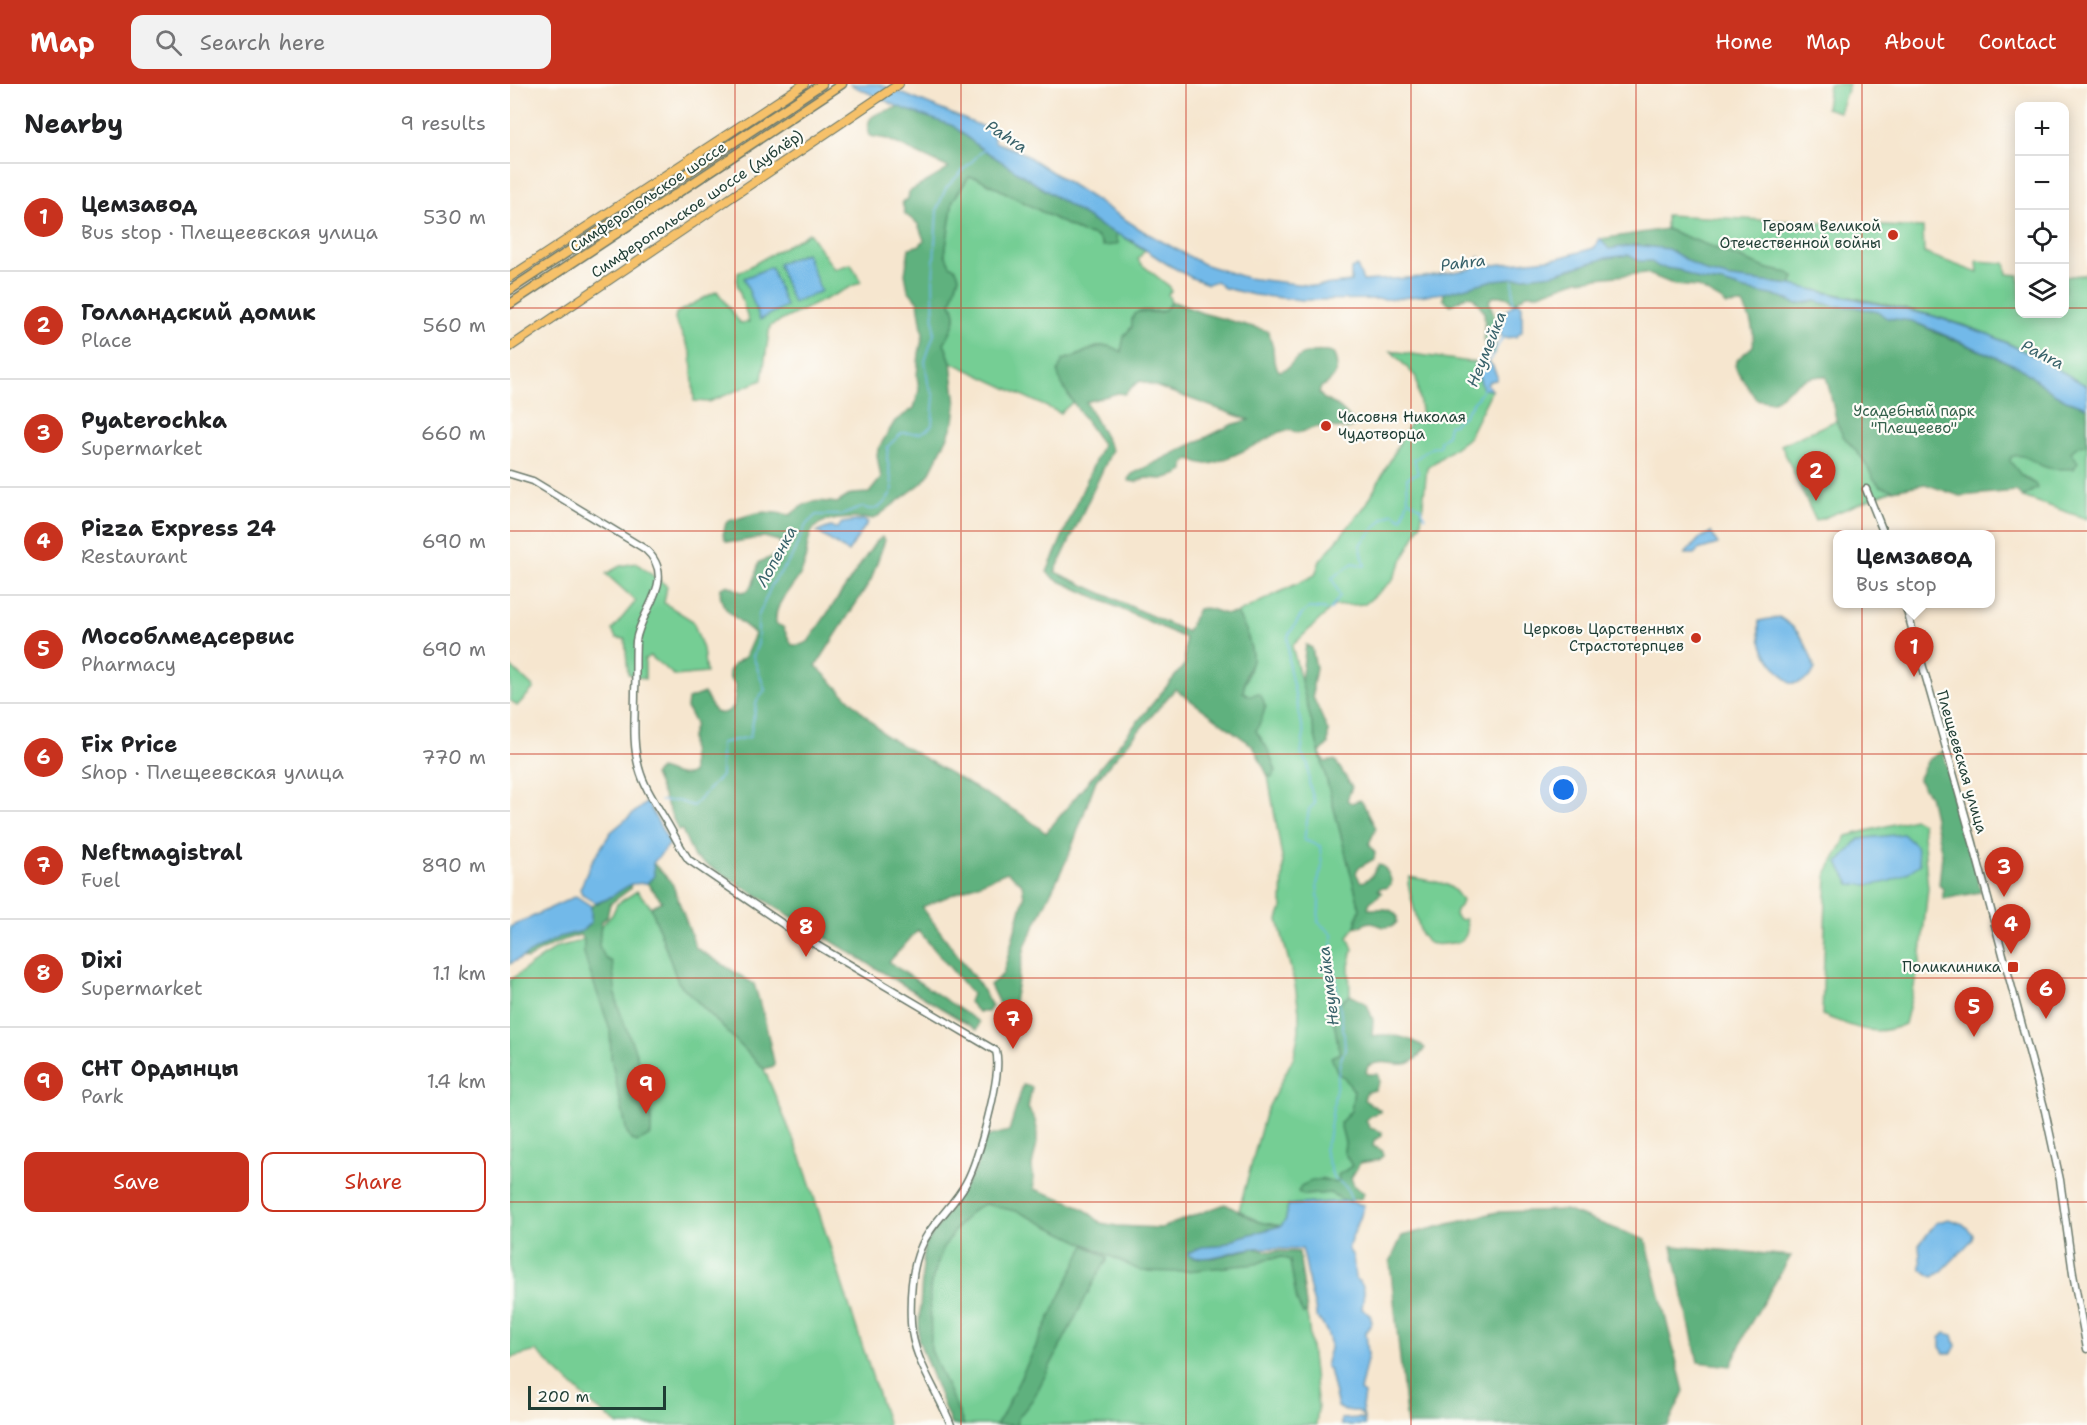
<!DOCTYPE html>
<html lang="en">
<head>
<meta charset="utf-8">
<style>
  :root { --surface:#fff; --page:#f2f2f2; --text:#202124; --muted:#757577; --line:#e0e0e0; --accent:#c8321e }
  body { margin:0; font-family:"Shantell Sans",sans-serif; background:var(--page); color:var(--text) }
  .controls { position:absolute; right:18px; top:18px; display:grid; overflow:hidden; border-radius:12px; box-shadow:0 3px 15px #0003 }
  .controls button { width:54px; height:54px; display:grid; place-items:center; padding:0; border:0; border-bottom:2px solid var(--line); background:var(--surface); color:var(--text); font:30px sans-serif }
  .scale { position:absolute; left:18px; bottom:15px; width:138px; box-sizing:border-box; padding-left:6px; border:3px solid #1f3d34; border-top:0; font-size:16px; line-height:21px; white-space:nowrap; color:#1f3d34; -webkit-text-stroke:4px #fdfcf7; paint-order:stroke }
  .you { position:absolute; left:1054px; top:706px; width:21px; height:21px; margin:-15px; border:4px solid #fff; border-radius:50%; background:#1a73e8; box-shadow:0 0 0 9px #1a73e833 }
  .badge { display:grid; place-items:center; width:39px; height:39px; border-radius:50%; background:var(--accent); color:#fff; font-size:20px; font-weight:700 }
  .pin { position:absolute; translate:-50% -50px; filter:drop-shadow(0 2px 3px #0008) }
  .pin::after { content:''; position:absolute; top:32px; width:21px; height:18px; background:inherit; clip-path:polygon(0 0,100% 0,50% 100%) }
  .popup { position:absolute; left:1323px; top:446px; width:162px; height:78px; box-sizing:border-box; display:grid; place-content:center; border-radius:12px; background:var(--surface); filter:drop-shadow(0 2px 4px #0005); font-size:20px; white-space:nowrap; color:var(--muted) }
  .popup b { font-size:22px; color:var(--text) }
  .popup::after { content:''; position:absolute; left:50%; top:100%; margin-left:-12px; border:12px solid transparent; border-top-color:var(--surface) }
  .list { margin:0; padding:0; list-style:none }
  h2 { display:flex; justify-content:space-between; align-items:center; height:78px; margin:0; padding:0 24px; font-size:26px }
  h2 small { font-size:20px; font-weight:400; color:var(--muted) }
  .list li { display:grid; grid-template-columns:39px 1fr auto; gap:18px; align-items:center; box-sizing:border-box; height:108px; padding:0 24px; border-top:2px solid var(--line) }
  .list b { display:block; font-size:22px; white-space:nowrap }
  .list p { margin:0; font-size:20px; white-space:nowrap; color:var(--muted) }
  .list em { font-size:20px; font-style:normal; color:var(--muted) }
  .actions { display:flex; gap:12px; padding:18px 24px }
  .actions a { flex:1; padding:14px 0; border:2px solid var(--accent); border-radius:12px; text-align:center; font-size:21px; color:var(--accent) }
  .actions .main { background:var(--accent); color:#fff }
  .icon { flex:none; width:33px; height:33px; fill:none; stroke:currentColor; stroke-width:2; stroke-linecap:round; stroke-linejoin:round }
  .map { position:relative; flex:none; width:1577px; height:1341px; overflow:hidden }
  header { display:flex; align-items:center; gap:36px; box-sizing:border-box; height:84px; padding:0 30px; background:var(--accent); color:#fff }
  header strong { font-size:28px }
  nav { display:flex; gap:33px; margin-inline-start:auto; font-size:21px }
  .search { width:420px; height:54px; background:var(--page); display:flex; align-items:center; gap:15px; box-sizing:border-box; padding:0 21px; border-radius:12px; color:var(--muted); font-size:22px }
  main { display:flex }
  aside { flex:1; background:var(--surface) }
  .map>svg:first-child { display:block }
  .green { fill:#74ce94; stroke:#4a8664; stroke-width:1.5 }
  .forest { fill:#5fb17e; stroke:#3f7759; stroke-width:1.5 }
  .water { fill:#72b9e9; stroke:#487b8e; stroke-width:1.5 }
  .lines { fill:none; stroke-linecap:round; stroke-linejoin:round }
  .stream { stroke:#72b9e9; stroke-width:1.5 }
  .tertiary-casing { stroke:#6a786a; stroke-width:9 }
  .primary-casing { stroke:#6a786a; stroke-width:10 }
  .motorway-casing { stroke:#6a786a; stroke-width:11 }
  .tertiary { stroke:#fff; stroke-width:6 }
  .primary { stroke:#f6c16b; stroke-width:8 }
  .motorway { stroke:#f6c16b; stroke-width:8 }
  .grid { fill:none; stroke:#c8321e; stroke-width:1.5; stroke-opacity:0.55 }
  .poi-dot { fill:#c8321e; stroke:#fdfcf7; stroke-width:2 }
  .labels { text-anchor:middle; stroke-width:4.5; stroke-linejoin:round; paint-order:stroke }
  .street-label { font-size:15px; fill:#1f3d34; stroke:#fdfcf7 }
  .poi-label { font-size:15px; fill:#1f3d34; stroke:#fdfcf7; text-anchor:end }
  .park-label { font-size:15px; fill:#34614c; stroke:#fdfcf7 }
  .water-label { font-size:16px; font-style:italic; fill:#38626a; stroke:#fdfcf7 }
</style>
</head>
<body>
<header>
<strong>Map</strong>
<div class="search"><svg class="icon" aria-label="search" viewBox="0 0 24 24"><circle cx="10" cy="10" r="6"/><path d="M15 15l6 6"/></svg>Search here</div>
<nav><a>Home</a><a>Map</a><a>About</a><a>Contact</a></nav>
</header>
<main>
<aside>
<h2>Nearby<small>9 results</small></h2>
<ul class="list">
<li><span class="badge">1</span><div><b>Цемзавод</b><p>Bus stop · Плещеевская улица</p></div><em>530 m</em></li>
<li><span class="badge">2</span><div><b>Голландский домик</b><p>Place</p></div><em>560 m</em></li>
<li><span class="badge">3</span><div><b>Pyaterochka</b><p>Supermarket</p></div><em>660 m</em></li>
<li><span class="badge">4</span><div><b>Pizza Express 24</b><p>Restaurant</p></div><em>690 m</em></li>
<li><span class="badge">5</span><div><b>Мособлмедсервис</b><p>Pharmacy</p></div><em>690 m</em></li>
<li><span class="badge">6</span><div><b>Fix Price</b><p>Shop · Плещеевская улица</p></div><em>770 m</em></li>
<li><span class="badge">7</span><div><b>Neftmagistral</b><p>Fuel</p></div><em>890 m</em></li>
<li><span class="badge">8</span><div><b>Dixi</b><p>Supermarket</p></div><em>1.1 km</em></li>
<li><span class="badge">9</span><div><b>СНТ Ордынцы</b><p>Park</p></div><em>1.4 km</em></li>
</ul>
<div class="actions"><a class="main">Save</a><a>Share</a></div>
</aside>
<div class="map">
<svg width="1577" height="1341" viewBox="0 0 1577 1341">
  <rect width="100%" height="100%" fill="#fdfcf7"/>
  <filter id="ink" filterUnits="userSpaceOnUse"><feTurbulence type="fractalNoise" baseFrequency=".0167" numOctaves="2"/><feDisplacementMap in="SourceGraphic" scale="12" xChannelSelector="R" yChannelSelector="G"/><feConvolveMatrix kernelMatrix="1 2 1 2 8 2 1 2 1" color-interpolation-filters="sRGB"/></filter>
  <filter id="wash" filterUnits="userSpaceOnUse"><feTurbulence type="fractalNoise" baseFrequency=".008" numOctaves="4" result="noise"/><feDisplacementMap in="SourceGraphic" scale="24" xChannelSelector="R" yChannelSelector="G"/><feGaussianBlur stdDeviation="1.35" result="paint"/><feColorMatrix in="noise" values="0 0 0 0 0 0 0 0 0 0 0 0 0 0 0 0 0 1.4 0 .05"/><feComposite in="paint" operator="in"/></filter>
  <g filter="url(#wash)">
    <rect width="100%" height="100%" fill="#f6e6cf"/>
    <path class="green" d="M1319,0H1339L1329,28L1316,24Z
      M459,92L468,94L572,149L585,151L591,157L608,159L604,147L635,166L628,175L630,179L660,203L661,207L658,210L661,218L654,227H632L622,234V242L617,249L611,269C592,251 576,271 556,275L560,314L564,317L550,329L441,278L434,259C442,245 450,234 441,219L449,192L446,185L440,181L435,170L443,116Z
      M1156,131L1413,144L1414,169L1468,189L1467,177L1495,179L1497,190L1509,191L1510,230H1554L1555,193L1577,190V302C1545,284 1514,265 1480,251C1417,225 1347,215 1281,201L1284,193L1279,189L1258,185L1156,145Z
      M299,149L324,185L341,180L351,198L260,242L252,296L199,318L184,317L181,269L165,236L166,229L207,207L230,239L239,238L227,200L228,189Z
      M881,267L968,279L965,283L967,293L980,306H982L958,354L917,384L911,439L882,497L855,520L824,522L782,562L850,825L845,842L838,853L843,865L839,882L840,911L829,919L821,930C827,945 826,955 830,969L822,973L844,1007L841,1027L830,1039L835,1058L834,1068L842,1082L826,1099L812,1094L794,1111L820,1109L836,1117L778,1121L776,1135L771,1142L749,1138L729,1126L755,1030L784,972L789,947V927L785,901L768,836L772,824L773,779L758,692L762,693L757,664L746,647L756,622L733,608C734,600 742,580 742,575C742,559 734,543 727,529L805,491L810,477L856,421L904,332L912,333L906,293Z
      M1577,330V435L1513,413L1520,408L1410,395L1306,437L1271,361L1336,332Z
      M126,479L157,502L154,519L183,537L193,565L196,589L165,592L140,572L135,575V595L118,590L115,555L106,554L102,546L126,517L96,490L110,482Z
      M0,582L24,604L7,622L0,616Z
      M1404,735L1412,739L1418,804L1410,878L1395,940C1363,955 1343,942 1312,931L1317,788L1337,752Z
      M900,793C923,799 940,794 952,817L950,822L946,826L945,831L949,836L955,835C960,848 956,858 942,859C932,860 926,862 917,858L911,850L901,813L898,799Z
      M127,807L141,823L168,898L254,985L292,1076L378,1341H109L85,1323L26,1267L0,1274V896L47,863L67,858L91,842L102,831L107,820Z
      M472,1116L723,1175L784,1173L798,1236L808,1324L806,1341H453L416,1257L423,1173L455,1124Z"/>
    <path class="forest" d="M389,23L443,42L469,63L592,143L604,147L608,159L605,161L593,162C589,151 583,151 572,149L468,94L459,93L443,116L435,170L440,181L446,185L449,192L441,219C450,234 442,245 434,259L441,278L446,321L444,337L438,352L419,390L412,399L364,435C354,433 318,434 309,440C294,450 299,472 292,487C284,505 263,517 266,540L273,543L282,561H290L298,558L365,459L372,453L375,456L361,496L306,582L376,652L514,732L536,749L675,580V554L545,495L537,488L592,361C584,347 548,301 548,289C548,285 551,280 553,276C558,274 563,274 567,272C582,264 597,256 611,268L614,252L622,243C620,219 637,231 651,228C656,227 658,222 661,218H664L692,229L758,247L763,264L764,278L769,287C778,286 779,281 785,276C795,267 811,266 823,269C831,283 825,297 811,303L809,309L814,315L826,321L846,339L839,345C828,345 814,340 803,344C794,347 789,351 780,346L769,348C759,355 707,381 697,380C690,380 685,376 679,375L674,380V386L669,390L652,395L636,394L626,398L619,397L618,395L622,390L721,341L739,336L631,297C622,300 621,306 614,310L608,309L576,318L602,366L545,488L677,548L688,525C704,521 707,533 727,529L736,546L742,569V577L736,591L733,608L740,612L748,609C761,621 752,633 746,647L757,664L766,687L762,693L758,692L743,662L665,605L586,696L559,771L515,862L502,927L495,932L480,901L493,890L514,813L512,800L497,788L412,823L469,900L482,922L478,928H468L459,918L462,910L408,846L379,878L469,938L467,946L184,773L172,746H168L144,691L150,685C160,688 172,695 182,689L181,653L185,640L177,624L178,615L194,609L205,628C213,631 219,628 224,622L226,601L220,595L219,588L224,580L235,573L245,550C232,536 206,527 211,504L218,501L231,508L237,507L243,500L249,478L265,472L273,466L269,457L254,453L225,458L216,457L213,451L216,439C222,434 227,436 233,433C254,426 259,428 280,431C298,416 304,415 327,419L341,410L359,409L371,394L367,371L368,365L385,337L404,324L409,306L407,292L409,269L413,251L408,218L398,206L395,190L399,164L410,161L414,156L408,140L395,130L392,118L398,115L399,108C412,100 426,93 439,84L377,55L360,52C352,28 372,29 389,23Z
      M1156,145L1258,185L1279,189L1284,193L1281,201L1221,194L1197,188L1158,165L1126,161L1098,165L1090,155Z
      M1118,171L1129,177H1140L1149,183L1169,186L1189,196L1213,199L1235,206L1272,213L1286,220L1306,217L1324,222L1345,223L1368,228L1377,234L1402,237L1427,249L1509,283L1542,308L1556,316L1577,323V361L1568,362L1561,368L1568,378L1564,385C1556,384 1547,386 1539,384C1525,382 1516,367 1501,373L1500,377L1511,391L1525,400L1527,404L1513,413L1506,407L1450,412L1415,400L1383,406L1370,402L1364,395L1352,374L1333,352L1327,339L1316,292C1288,292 1282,305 1262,318L1246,315L1227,287L1225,281L1228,275L1243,262C1245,246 1240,234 1233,220L1216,221L1211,216L1188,203L1165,201L1136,189L1068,196L1029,210H1017L1005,218H1001L999,214C991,212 985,209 979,217L986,237L985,268L982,270C968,261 977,243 974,229C972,223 967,218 963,213L957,212L941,221L933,215L934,209L984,196L1043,190L1096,174Z
      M796,561L802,564L806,584L803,601V613L818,647V660L810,669L815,678L825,676L842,703L837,716L841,719L850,716L852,718L866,744L859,760L865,769L864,775L848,784L846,789L850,797L853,798L861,793L868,781L873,782C877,787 882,793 881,800L876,804H870L868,806L872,809L860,818L858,823L860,825C871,825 880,822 887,832V838L883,842L874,843L859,838L848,843L845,842L850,825L791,597Z
      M1433,667L1471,808L1433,815V805L1429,801L1432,770L1419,711L1408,696L1418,676Z
      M143,779L162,799L186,864L244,900L254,933L264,978V982L254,985L168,898L141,823L152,817L137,799L144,792Z
      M121,799L120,805L100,820L97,833L91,838L89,862L96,875L102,878L107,920L127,972L141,1032V1051L128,1058L121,1056L117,1049L101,974L100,945L77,880L74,869V856L70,851C50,856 34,865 17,875L12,873L49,853L72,847L81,838V822L97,815Z
      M840,911L857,920L863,936L862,952C880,949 900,953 915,964C895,995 883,970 858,982L856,988L858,990H868L869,998L865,1006L856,1008L854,1016L870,1026V1028L859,1032L856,1037L860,1044L872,1048V1052L864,1056L863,1062L873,1067V1072L868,1076L850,1079L841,1094L844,1102L854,1109L852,1114L836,1117L820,1109L794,1111L788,1108L791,1102C806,1094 810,1094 826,1099L829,1097L828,1091L842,1082L834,1068L835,1058L830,1039L841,1027L844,1007L834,993L828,990L821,973L830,969C826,955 827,945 821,929L829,919Z
      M513,1001L522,1003L518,1024L525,1036L527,1045V1059L522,1082L524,1105L561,1118L577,1127L591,1139L607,1142L651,1144L715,1120L749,1138L771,1142L730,1153L709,1162L692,1163L683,1174H703L744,1164L756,1167L789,1168L797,1228L793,1230L787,1218L780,1177L773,1173L761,1174L746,1180L666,1188L631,1187L509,1128L475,1120L464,1125L445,1146L432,1166L420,1203L421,1266L454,1341H441L408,1255L414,1163L465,1087L475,1053L499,1047Z
      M1055,1126L1136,1156L1174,1307L1158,1341H897L880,1178L892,1152L987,1128Z
      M575,1161L597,1173V1177L590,1186L523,1315L508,1334L506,1341H486L492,1332Z
      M1162,1162L1281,1172L1237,1245L1221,1282L1188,1278Z"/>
    <path class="water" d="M339,0H369L481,46L485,58L511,68L633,147L693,180L737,194L804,202L841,198V185L847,182L853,197L913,193L961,185L969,173L974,182L1048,174L1084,164L1090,155L1099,165L1126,161L1158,165L1197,188L1221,194L1281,201L1423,232L1480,251L1530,275L1577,302V323L1556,316L1542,308L1509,283L1402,237L1377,234L1368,228L1345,223L1324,222L1306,217L1286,220L1272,213L1235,206L1213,199L1189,196L1169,186L1149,183L1140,177H1129L1118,171L1096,174L1043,190L984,196L934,209L883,215L792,216L744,211L714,204L706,197L698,200L682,194L657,180L622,157L592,143L469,63L443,42L389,23Z
      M296,169L311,207L283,219L268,180Z
      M261,183L276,222L250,236L234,194Z
      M1009,218L1012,222V247L1006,253L993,254C983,241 995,223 1009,218Z
      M977,277L982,281L987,292L986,296L980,297L977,300L982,306L973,305L969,293L964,291L968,279Z
      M353,436L358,438L338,468L307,448L320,443L327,444L332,439Z
      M1201,448L1208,460L1188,466L1184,470H1175L1189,455Z
      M1269,533C1291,546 1297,560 1305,585C1300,595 1291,600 1280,599C1263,582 1246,563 1249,537Z
      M137,718L160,760L143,779L144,792L137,799L121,800L97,815L86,819L72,810L70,805L81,779L101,748Z
      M1393,750L1406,762L1410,780C1387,798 1369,803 1340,800L1328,779L1349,755Z
      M66,812L81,822V838L72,847L49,853L0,880V843Z
      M836,1117L854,1121C851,1136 842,1150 838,1165L843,1172L845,1194C859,1204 853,1210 852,1225L860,1231L862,1238L856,1249L858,1271L850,1307L854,1310L852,1323L855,1341H831V1335L850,1334L852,1336L853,1332L848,1327H835L828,1323L819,1285L816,1283C815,1276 819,1271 820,1264C821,1252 813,1240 806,1232C806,1223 803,1218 801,1209C797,1194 797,1180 792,1165C777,1167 761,1163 745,1164C722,1165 702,1179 679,1172L678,1169L692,1163L709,1162L730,1153L771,1142L776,1135L778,1121Z
      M1438,1135L1453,1140L1463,1150L1462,1156L1432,1187L1423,1193L1411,1185L1409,1161L1426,1139Z
      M1435,1249L1443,1251L1446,1262L1442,1269H1434L1430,1263V1254Z"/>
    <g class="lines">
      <path class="stream" d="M1003,220V195
        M979,277L993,253
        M899,416L911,424L915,433
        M150,717H168L183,722L211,692V659L240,653L247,616L255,606L243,572L248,560V533L262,500L281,474L296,441L306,431H332L353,423C368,431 377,417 383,405L377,374L378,362L392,349H410L417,346L422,341L424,312L418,299L415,277L424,250L423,195L427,125L436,104L474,65
        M842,1118L837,1104L823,1093L814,1065L818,1056L830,978L835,965L834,951L823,876L822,850L808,838L809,818L807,800L812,783L810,762L794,756L799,725L805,720L799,699L798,680L791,670L794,650L779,583L778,552L792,530L799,524L820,526L830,512L822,494L843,479L855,482L850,461L873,435L883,429L892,435L898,416L897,394L908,389L904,376L921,364L930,362V357L937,351L939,341L944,340L947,336L954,332C959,321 969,315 974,303"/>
    </g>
  </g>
  <g filter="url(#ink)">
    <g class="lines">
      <defs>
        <path id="tertiary" d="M0,390L23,397L135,465C169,495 130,526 126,557C125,574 126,591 125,607C125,633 122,659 129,684C134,703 146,720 156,737C164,750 170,764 179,776L286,849L486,967C493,990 468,1077 456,1099C444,1122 421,1139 411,1163C401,1185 400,1215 401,1239C403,1276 428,1307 441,1341
          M1356,405L1374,450
          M1395,520L1463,759L1535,1027L1550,1096L1563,1190L1577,1265"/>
        <path id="primary" d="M0,193L294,0
          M0,263L389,0"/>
        <path id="motorway" d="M0,206L312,0
          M0,220L332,0"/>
      </defs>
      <use href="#tertiary" class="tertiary-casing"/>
      <use href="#primary" class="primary-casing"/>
      <use href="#motorway" class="motorway-casing"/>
      <use href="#tertiary" class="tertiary"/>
      <use href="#primary" class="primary"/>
      <use href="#motorway" class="motorway"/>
    </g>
  </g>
  <path class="grid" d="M225,0V1341M451,0V1341M676,0V1341M901,0V1341M1126,0V1341M1352,0V1341M0,224H1510M1554,224H1577M0,447H1577M0,670H1577M0,894H1577M0,1118H1577"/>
  <g class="poi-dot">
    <circle cx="1383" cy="151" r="6"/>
    <circle cx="816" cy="342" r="6"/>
    <circle cx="1186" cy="554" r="6"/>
    <rect x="1497" y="877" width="12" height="12" rx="3"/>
  </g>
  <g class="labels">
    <g class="street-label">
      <text transform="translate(138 113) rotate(-34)" y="5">Симферопольское шоссе</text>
      <text transform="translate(187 120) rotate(-34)" y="5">Симферопольское шоссе (дублёр)</text>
      <text transform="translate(1452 678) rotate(74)" y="5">Плещеевская улица</text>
    </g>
    <g class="poi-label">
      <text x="1371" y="147">Героям Великой<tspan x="1371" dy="17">Отечественной войны</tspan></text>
      <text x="828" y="338" text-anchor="start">Часовня Николая<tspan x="828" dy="17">Чудотворца</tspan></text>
      <text x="1174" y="550">Церковь Царственных<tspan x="1174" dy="17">Страстотерпцев</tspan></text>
      <text x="1491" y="888">Поликлиника</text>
    </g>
    <g class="park-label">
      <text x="1404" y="332">Усадебный парк<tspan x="1404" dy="17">"Плещеево"</tspan></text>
    </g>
    <g class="water-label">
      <text transform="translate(497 52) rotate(33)" y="6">Pahra</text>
      <text transform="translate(953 178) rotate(-7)" y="6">Pahra</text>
      <text transform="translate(976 265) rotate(-68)" y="6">Неумейка</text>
      <text transform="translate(1533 270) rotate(27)" y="6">Pahra</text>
      <text transform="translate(266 472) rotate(-61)" y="6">Лопенка</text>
      <text transform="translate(818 902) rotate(-97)" y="6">Неумейка</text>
    </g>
  </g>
</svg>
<div class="controls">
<button>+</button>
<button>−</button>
<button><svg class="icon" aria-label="locate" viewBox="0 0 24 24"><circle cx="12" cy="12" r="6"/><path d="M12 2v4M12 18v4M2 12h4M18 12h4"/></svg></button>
<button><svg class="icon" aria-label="layers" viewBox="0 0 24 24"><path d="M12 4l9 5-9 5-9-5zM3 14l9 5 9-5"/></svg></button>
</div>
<div class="scale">200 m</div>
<div class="you"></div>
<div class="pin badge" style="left:1404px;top:593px">1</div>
<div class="popup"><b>Цемзавод</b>Bus stop</div>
<div class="pin badge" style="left:1306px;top:417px">2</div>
<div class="pin badge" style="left:1494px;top:813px">3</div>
<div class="pin badge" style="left:1501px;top:870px">4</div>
<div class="pin badge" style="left:1464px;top:953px">5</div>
<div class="pin badge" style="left:1536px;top:935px">6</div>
<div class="pin badge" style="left:503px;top:965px">7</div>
<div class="pin badge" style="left:296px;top:873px">8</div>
<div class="pin badge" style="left:136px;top:1030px">9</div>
</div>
</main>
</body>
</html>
